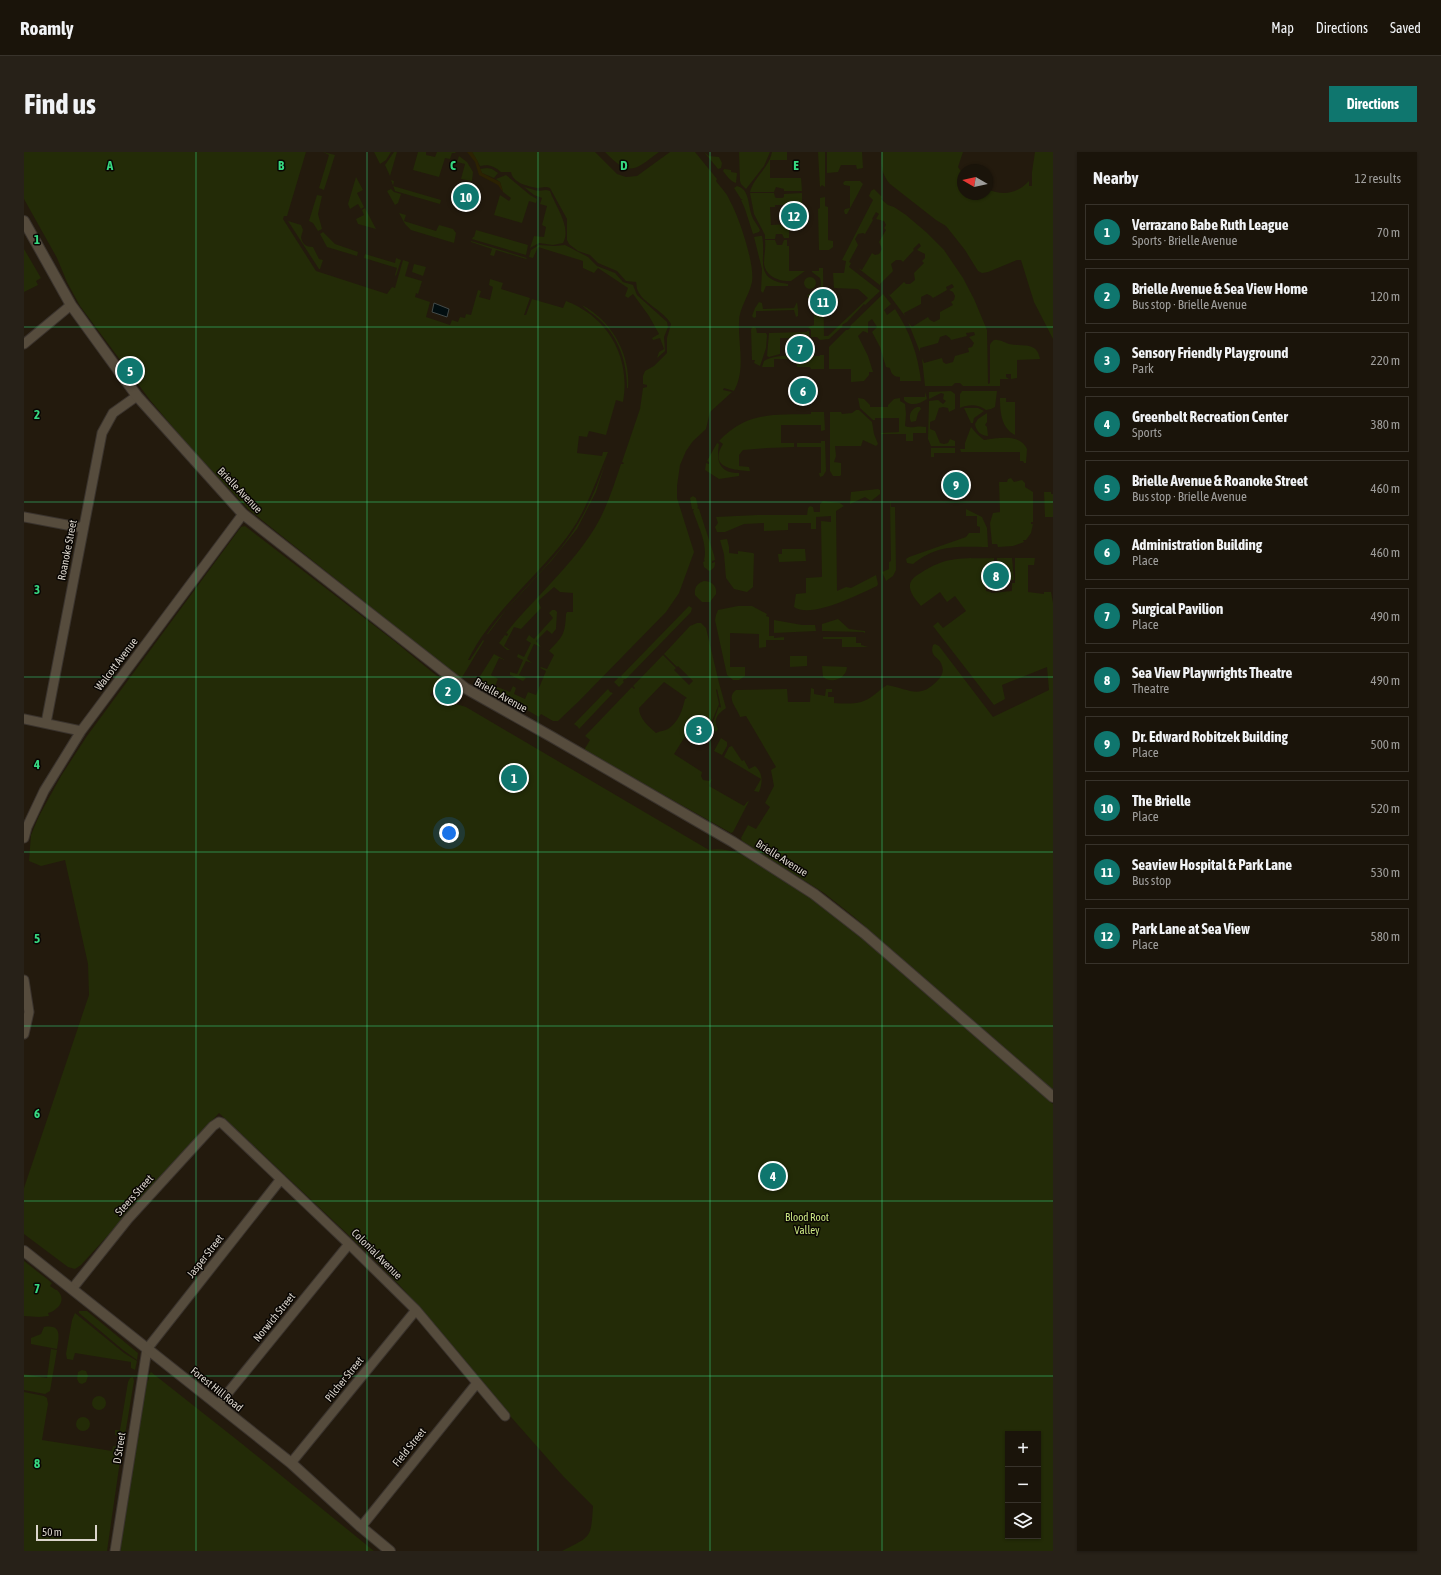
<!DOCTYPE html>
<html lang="en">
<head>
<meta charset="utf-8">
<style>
  :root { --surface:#1a140a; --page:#272118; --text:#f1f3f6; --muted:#9f9e9c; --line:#38332b; --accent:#0f766e }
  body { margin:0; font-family:"Asap Condensed",sans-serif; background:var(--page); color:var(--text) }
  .controls { position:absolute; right:12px; bottom:12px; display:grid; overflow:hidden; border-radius:0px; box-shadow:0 1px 3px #0004 }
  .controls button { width:36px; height:36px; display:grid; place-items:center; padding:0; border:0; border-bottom:1px solid var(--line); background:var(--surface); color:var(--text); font:20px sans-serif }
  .compass { position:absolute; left:933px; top:12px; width:36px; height:36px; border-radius:50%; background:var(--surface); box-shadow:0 1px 3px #0004; rotate:279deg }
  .scale { position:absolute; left:12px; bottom:10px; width:61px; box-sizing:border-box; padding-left:4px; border:2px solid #dbd5cc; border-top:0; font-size:11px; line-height:14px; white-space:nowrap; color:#dbd5cc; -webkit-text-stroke:3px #090603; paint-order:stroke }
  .you { position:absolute; left:425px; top:681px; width:14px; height:14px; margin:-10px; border:3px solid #fff; border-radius:50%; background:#1a73e8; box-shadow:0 0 0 6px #1a73e833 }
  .badge { display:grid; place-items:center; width:26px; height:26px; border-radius:50%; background:var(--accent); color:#fff; font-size:13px; font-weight:700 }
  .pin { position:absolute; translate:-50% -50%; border:2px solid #fff; box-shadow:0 1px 4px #0006 }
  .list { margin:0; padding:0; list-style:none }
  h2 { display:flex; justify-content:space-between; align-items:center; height:52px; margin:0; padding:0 16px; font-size:17px }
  h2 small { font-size:13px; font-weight:400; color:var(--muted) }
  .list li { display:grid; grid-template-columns:26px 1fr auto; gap:12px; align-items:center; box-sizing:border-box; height:56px; margin:0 8px 8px; padding:0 8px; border:1px solid var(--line); border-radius:0px }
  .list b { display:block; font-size:15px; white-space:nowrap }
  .list p { margin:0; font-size:13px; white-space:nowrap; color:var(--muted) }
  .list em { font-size:13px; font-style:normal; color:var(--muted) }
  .icon { flex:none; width:22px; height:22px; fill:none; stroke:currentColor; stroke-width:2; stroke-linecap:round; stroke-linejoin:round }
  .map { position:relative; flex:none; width:1029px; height:1399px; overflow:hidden; border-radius:0px }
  header { display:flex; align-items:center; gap:24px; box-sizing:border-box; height:56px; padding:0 20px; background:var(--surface); border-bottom:1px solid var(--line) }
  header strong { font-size:19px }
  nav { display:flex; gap:22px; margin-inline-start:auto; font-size:14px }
  .intro { display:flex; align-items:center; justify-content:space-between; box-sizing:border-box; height:96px; padding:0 24px }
  h1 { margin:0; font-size:28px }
  .button { padding:10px 18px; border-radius:0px; background:var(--accent); color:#fff; font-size:14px; font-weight:700 }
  main { display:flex; gap:24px; padding:0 24px }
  aside { flex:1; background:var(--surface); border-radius:0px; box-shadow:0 1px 3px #0004 }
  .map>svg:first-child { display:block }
  .green { fill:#232b07; fill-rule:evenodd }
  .sand { fill:#2b2202 }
  .water { fill:#020e10; stroke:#434a48 }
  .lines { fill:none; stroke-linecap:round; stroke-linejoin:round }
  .minor-casing { stroke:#3a332d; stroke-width:11 }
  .tertiary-casing { stroke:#3a332d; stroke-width:12 }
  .minor { stroke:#564c3d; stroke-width:9 }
  .tertiary { stroke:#564c3d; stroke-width:10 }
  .grid { fill:none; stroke:#36d881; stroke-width:1; stroke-opacity:0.55 }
  .labels { text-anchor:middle; stroke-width:3; stroke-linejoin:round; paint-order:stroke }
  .street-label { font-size:11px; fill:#dbd5cc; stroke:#090603 }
  .park-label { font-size:11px; fill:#cbe682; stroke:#090603 }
  .grid-label { font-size:13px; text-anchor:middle; font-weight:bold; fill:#36d881; stroke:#090603; stroke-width:3; stroke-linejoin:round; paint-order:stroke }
</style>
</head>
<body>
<header>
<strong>Roamly</strong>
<nav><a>Map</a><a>Directions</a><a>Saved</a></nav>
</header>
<div class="intro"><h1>Find us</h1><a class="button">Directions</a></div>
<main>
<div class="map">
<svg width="1029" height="1399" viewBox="0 0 1029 1399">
  <rect width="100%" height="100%" fill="#231a0d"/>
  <path class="green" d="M0,0H282L263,64H260L259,67L292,119L363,142L368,135L371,136L379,108L385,110L381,124L398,129L394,142L392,141L391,145L406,150L402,165L426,173L428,168L434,170L436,165L441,166L442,162L447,163L454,138L457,139L455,145L466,148L469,135L465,133L466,127L479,131L477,137L506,146L500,163H502L508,147L539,156L542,149C584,165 607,205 599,250L592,248L582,283L565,279L563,285L555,284L553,301L578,304L579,300H584C572,329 562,360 543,385C511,427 468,460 444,508H446L459,488L460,489L437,527L224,357L164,293L126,248L56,154L43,130L33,106L0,47Z
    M299,0L311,3L300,38L295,36L305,3Z
    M350,0H367L362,8L356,12Z
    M370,0H373L366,24L361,13Z
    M394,0H402V3L411,5L413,0H431L432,1H428L426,7L421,6L415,25L389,18Z
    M448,0H571L593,22L602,25L613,24L646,0H671L693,27L692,29C697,36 703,41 706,49C715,65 731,112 728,130C725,144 715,156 715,170C714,194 722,217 710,239L700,236L699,238L708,240L686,260L682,277L669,289L662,299L656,313L653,334V346L670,400L655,441L642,460L555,549L534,569H529L517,562L515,565L453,529L470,502L481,508L475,506L467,523L474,527L471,534L486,540L489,534L492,536L490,542L501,547L504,540L512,543L522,519L516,516L517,515L523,517L530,503L525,499C539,484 541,483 542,462L543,460H549V441L536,440L530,435L514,449L517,456L497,477L490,475L480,494L486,498H483L475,491L481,483L483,484L484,482L482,481C511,445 548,414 572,374C583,355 590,333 597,312H599L600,311L598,310L616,257L619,236L623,235V233L619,232V224L621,219L630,214L643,201V186L647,172C640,159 619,151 614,139C612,136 613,133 612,130L602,129L593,119L574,111L566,103L554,99L545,92L543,88V67L526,36C521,34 518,36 513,36C503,34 489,31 487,20H477C470,14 465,12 456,14Z
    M581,0H635C610,19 605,25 581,0Z
    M680,0L685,4L695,5L698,11L697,16L694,17Z
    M715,0H746L740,14L722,37L717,32L716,29Z
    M748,0H763V8H746V26H777L778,39H760V37L752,35L750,40H726C730,25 745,16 748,0Z
    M794,0H801V35L798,33L796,35Z
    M803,0H838L839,16L833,17L832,13H817L814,20L803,21Z
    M858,0H939L934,15L939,22V42H963V37C979,44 993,42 1005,29V34H1008V20L1011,0H1029V187L1010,150L997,108H993L964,120L958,121L954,119L941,98L922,74L912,68L866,32C857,22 857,13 858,0Z
    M435,4L443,10L449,20L448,29L437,27L441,12L433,10Z
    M463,16L468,17L474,21L470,26L458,21L456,17Z
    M700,17L707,18V20L713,21L712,31C707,30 702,23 699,19Z
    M482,23L506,43L513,47L512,51L505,49L498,71L470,63L476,43L485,49L487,46L479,40L476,30L472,27Z
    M332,25L339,38L333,41L340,55L337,57L334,52L326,57L324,52Z
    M367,28L370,29L369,34L417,48L416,52L371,39Z
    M821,29H836L839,32L823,62H821L820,59L821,57L826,56V34L820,33L819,31Z
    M713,34C725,37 724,51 727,61C728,67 733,72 736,78L735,80L729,82L721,57L717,48L719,47H717L710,36Z
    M500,35L514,39L522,38L526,39C531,54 548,75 539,91L529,93L515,91L506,96L510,84L520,85L522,75L518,73L523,54L516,52L518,46L510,43Z
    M367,37L370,40L377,42L374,51L371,53L363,39Z
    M850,37L858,45L857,47L864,53L870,55L882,63L902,80L920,98L939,126L950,147L963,178L964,232L966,231V193C967,191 969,187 973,188C977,188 982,191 985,192C999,195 1013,189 1016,207L993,208V226L987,227V222H982V225L985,227H976V234H939L936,231H931L928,234H901L898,206L900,211L918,206L919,210L922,212L929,210L931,204L945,200L944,196L948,195L950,191L945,185L951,183L950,180L942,181L943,184L927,188L926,186L922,183L916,185L914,191L896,196V200L884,170L888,175L904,165L906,168L910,170L916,167V160L929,153L927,150L930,148L931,144L929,140L925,138L930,135L928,132L922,135L923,138L909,146L907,144L903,142L897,145V152L880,161L881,164L863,140L866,143L880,130L882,132H886L891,128L890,121L900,111L898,109L901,106V102L893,98L897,94L895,91L889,97L890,98L879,110L877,108H872L867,112L869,119L856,132L857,134L834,116L838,118L848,101L851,103L855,102L858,97L855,90L862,78L860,76L862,73L860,69L852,67L855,62L852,60L848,67L849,68L841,82L839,81L834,82L831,87L834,93L825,110L827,111L825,115L856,139L841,153L840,152L823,170L818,173L819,174L805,187L796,188L793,185H787V178L784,175L790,173V147L785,146L783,144L785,142C795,141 799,135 796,126L788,120V119H795V116H799L800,184H804L844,146L834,137L810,136L809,121H820L822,109L818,108L849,48L845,44L847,39Z
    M726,41H750L751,45L752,46H758L760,45V42L778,41V54H761V53H751V55H746L747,73L765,72V86H760L758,82H752L751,87H741V83L730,62Z
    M293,43L298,44L294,62L298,77L294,79L289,71L285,69Z
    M801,45V54L804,55V88L809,89V95L805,98H795L794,57L796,56V46Z
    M341,56L352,77L334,72L332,67L340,63L338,58Z
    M375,61L382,63L380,69L383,70L412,79L415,73L429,77L432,81L430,91L387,78L381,72Z
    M264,69L277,73L279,78L277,85C278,92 282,95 289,95L295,107L299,108L296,117H295Z
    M452,78L504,93L502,103L448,87L449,85H450Z
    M299,80L311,92L334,100L333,104L303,95L296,82Z
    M736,84H738C743,106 728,128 764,132V134H742L739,141L737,139L738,117L730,85Z
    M741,88H751L753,93H758L760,88H763V94H765V119H781L767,129C755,130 741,124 740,111C740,103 742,96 741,88Z
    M447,89L503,106L502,107L472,98L470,104L466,103L468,97L447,90Z
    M515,93L531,94L541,93L564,105L573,114L591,121L599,130L609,133L613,143L643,170L644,175L640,185L641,199L633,206L635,200L640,197L636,186L629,188L628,186L635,182L625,164L609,142L604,146L601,144L604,136L574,116L570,121L559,116V109L556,108L514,95L509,106L505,105L507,98Z
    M0,97L17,126L12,129L14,133L0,140Z
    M341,102L371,111L372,106L377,108L372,124L371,123L373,116L340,106Z
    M390,112L402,115L399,124L388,120Z
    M780 131a6 6 0 1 1 12 0a6 6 0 1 1-12 0Z
    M859,142L867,152L860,158L863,163L871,157C886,180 894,203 897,229H876V225C870,225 867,222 866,216L862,215L856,195L848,180L853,175L848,167L844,170V181L839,179L834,184L844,204L849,220H845V223L840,229L827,230V217H805V195L822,178H824L827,175L826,174Z
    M735,150L738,151L739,157L770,156L773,150L774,157V164L772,165L770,158L736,159H732V165L730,166L728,164L731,156Z
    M558,153C588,169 607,203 604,236H603C603,211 595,186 577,169C571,163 562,158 558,153Z
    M729,175L732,176L733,181H742L743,183L742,196L736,214L730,211L731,208H728L727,177Z
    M783,179H785V186H756V202L745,205L743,204L745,181L783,180Z
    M796,203H800V217H787L786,215H773L772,207H750V215H738L740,209C751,201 782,204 796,204Z
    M927,239L931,242V257L925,260L924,256L919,255L915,256L911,268L906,270V277L911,279L916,291L920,292L924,291L926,287L931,289V294H907L904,287L905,249L914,248L919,252L922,249L919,247L920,242L917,241L905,247V240Z
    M938,239H973L971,255L967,257L962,258C955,252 944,252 936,256V242Z
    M901,240L903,247C895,252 887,255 880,248V245H901Z
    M834,246L840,247L846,253V255H864V253L870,247L876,246V249L881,252L882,262L881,274C887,277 893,273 902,275V281H889V289H882V282H858L856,281L875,280V266H851V268H849L836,256Z
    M976,246H982V250H991V283C977,276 976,259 976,246Z
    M893,255H896L897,257L894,261L892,269L887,270C884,264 887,257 893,255Z
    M940,256H954L960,259L950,266L949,271H947Z
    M832,258H835L848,270L850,282L854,292L852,294L839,288L837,294H811L812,304L810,310L817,311V323L816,324H809L806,319V260H817L818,262L828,261Z
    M787,260H800L801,278L797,279V273H757V291H770V295L743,296L719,298L715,303V314L725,315L726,319C710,318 684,316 699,292L695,289C723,259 751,263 787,262Z
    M963,261V270L961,273L963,275L964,284C957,284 952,279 951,272L954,267Z
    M947,275L953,282L960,288C974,286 996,281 1003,297L1002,311H1000L999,309H996V300H937L936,297H941V291Z
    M797,289H801L802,319L799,324L796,325L795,321H797V295H773V291H797Z
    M693,291L695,292C692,309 695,321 715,321V324L695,327L681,318L682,311L685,312V310L683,309Z
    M907,296H931V301H910V305H907Z
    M582,309L572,340L553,377L528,408L482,458L464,482H463C487,448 519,421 543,388C561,364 572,337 582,309Z
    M987,326L990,330L998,328L1001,331V335L1009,340V370H1007V372H1009L1007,381L1002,388H999L1000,390L989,394L974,395L973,392H968L966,371L969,361L976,360L975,330H983L984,327Z
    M854,337L856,338V342L847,349L841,345L826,352L827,340Z
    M1020,340H1027V342H1029V365H1021Z
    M669,344L672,346L674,355L673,356L675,357L690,403L691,408L688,409V411L691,410C691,415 690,417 685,419L680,415L679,410L681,409L680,408C684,392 674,374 669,359L670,357H668L666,346Z
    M866,347L867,355H871L872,418L869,424L862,429L858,420L865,417V410L867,409Z
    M799,349L816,351L820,354L812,359L813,439L822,435L827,436L852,423L854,432L853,434C835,442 788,467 770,455L772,442L782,441V426L798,425L797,369L807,370V364L792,365V377H787V371H764V378L740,379V371L720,372L701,380H693L691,375L694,371L692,365L734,363H783L784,356L786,354L789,355L790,360H796V352Z
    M942,357L958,365L963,376L964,395C933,395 915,392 889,412L883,411L882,407L885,405L942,385L945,381H956V375L953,374V364H942Z
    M221,374L369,488L419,529L427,537L432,552L442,555L685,698C701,695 719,702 733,710L799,754L851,797L1029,952V1399H538C567,1384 567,1387 569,1354L539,1324L487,1265L380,1138L351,1108L195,961L57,1113L51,1117L44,1115L0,1082V1036L65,843L64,812L41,708L17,714L5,709L7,683L15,664L37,624L63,584L217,375ZM412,534L420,540L419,543L422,546L418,551L406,543ZM984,1282H1014V1384H984Z
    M703,387L705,395V401L714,402V399L729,401L730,402L729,435L723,440L710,437L702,426L700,402L696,388Z
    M758,397H781L782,409L755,410L754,402H758Z
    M970,406V418H966V431H962V439L967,440V441L988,439V431H991V406H1011L1010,413H1004V440L1020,442V440H1027L1029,451V938L829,764L800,741L718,689L717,686L724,673L732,677L746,655L741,651L750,634L747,618L752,615L722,564L716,565C714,557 701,546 712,538L763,537L764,550H786L787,536L790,537V542L801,544L802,537H808V540H804V545H810V551C825,552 838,553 850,543C855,539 858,536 863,533C885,537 896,548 914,528C918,524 920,519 918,514C916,504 905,506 909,493L911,492L915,494L969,565L1025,538L1023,515L978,533L981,547L970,553L909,474L914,470L919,476L942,459L931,444L923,450L916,440L897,454C893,449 887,443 886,436C885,429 890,425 895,422C923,403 938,407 970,406Z
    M973,406H988L990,428H977V418H973Z
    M680,429C688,429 693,434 692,442L686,450H678L671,443C670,436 673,431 680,429Z
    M665,454L668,456L667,460L602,527H600L599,529L600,530L595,535L590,530L595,525L597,526L598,525L597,524Z
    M714,454H728L743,462L742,464L745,465V484H750V486L760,485V488H742V495L735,496V482L706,481V515H721V524L715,528H709L703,523L691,468L692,463L694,458Z
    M528,458H531L533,460L532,477L528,482L523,478L512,489L517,495L510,492L503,507L508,511L502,509L495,523L502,526L499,529L486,523V520L493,522L499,508L493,505L494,502L500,505L507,491L502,488L505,483L510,487L529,466L525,461Z
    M814,467L825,477L841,479V481L839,480L798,479V472Z
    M750,468L778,473H791L792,479L750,481Z
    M673,471H677L682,476L695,531L702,556C695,561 688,567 694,577L692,580L687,576L695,554L696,556L697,555L693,537L692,538L695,552L686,574L672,567L650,602L678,620L677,624L679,628L685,629L688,627L685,634L720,654L723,650L725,649L709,680L707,681L560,598L566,588L561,584L608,535L610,537L611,536L609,534L639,503L652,516L650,518L665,533L669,529L654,514L653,515L640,502L666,474ZM640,530L663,546L661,547C658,559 655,569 644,577C640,579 636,579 632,581C624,574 615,566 615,556Z
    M799,485H832V491H837V493L844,495H818V487H799Z
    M766,504H783V514L766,515Z
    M798,514L823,515C822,527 808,532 799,525Z
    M584,537L586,540L589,541L555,577L554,575L550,572Z
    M697,586L703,590V594L698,603L690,599Z
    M708,594L718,609L720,608L725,617L731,614C739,621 739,630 735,640L730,639L737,627L700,605L705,595Z
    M0,1109L28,1131L26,1134L32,1138H33C43,1147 35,1158 24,1161L25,1164L15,1165L0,1164Z
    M55,1159H63L114,1201L113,1208L99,1198L55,1161Z
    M51,1161L100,1201L113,1209L111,1218L107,1216V1210L51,1201L49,1208L43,1207L42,1202L48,1168Z
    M20,1175C38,1172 35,1184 33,1197L7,1192V1186L17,1182Z
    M27,1197L33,1198L26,1239L21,1242L0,1238V1222L23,1226Z
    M58,1218L62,1219L64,1224L62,1230L58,1232L55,1231L53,1227L54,1220Z
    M127,1220L217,1291L350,1399H95L122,1228L124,1229L125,1226L123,1225Z
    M109,1225L110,1229L101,1283L100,1285L91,1283V1278H96L104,1230L106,1226Z
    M0,1240L20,1244L23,1246L24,1252L18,1288L88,1299L89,1294L98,1295L83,1399H0Z
    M68 1251a7 7 0 1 1 14 0a7 7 0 1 1-14 0Z
    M52 1272a7 7 0 1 1 14 0a7 7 0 1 1-14 0Z"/>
  <path class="sand" d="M443,0H448L453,8L458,21L476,30L479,40L474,33L455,23L451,10Z"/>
  <path class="water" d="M410,151L425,157L423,165L408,160Z"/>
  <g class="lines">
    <defs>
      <path id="minor" d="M0,192L47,153
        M0,365L59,376
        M0,567L57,579
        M22,571L78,281L89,261L113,244
        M0,686L3,675L20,639L57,579L219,362
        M0,828L5,860L0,882
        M48,1137L104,1067L189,974L195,970L198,971L325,1092L392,1158L481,1264
        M194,1253L325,1092
        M267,1311L392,1158
        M337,1375L453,1231
        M91,1399L123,1197L257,1027"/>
      <path id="tertiary" d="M0,69L47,153L113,244L219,362L441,536L528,585L709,690L790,742L840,781L1029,945
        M0,1099L267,1311L337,1375L366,1399"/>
    </defs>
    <use href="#minor" class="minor-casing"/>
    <use href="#tertiary" class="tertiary-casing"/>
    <use href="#minor" class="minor"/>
    <use href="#tertiary" class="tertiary"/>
  </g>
  <path class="grid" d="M172,0V1399M343,0V1399M514,0V1399M686,0V1399M858,0V1399M0,175H1029M0,350H1029M0,525H1029M0,700H1029M0,874H1029M0,1049H1029M0,1224H1029"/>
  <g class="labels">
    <g class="street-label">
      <text transform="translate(216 338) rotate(46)" y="4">Brielle Avenue</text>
      <text transform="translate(43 398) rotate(-79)" y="4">Roanoke Street</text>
      <text transform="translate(92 512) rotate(-53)" y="4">Walcott Avenue</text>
      <text transform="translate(477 543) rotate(29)" y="4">Brielle Avenue</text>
      <text transform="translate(758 706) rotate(32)" y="4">Brielle Avenue</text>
      <text transform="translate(110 1043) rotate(-48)" y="4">Steers Street</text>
      <text transform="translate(353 1102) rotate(45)" y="4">Colonial Avenue</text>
      <text transform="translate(181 1104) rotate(-52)" y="4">Jasper Street</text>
      <text transform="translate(250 1165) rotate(-51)" y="4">Norwich Street</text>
      <text transform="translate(320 1227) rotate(-51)" y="4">Pilcher Street</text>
      <text transform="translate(193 1237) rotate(39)" y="4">Forest Hill Road</text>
      <text transform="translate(385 1295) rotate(-51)" y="4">Field Street</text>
      <text transform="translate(95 1296) rotate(-81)" y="4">D Street</text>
    </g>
    <g class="park-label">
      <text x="783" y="1069">Blood Root<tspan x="783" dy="13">Valley</tspan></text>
    </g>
  </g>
  <g class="grid-label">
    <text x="86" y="18">A</text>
    <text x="257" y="18">B</text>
    <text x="429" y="18">C</text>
    <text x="600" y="18">D</text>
    <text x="772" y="18">E</text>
    <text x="13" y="92">1</text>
    <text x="13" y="267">2</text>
    <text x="13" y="442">3</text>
    <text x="13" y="617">4</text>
    <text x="13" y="791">5</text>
    <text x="13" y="966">6</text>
    <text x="13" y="1141">7</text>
    <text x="13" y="1316">8</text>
  </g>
</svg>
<div class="controls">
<button>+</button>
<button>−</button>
<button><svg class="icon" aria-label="layers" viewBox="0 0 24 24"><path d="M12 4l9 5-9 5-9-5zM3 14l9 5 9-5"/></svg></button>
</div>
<svg class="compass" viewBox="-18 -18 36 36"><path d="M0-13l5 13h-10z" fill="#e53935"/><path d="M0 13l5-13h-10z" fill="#9f9e9c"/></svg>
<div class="scale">50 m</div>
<div class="you"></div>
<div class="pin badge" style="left:490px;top:626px">1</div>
<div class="pin badge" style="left:424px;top:539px">2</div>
<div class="pin badge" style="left:675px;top:578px">3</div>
<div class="pin badge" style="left:749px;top:1024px">4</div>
<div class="pin badge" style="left:106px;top:219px">5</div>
<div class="pin badge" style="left:779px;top:239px">6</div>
<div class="pin badge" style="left:776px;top:197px">7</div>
<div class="pin badge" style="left:972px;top:424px">8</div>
<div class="pin badge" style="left:932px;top:333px">9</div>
<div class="pin badge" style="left:442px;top:45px">10</div>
<div class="pin badge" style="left:799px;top:150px">11</div>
<div class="pin badge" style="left:770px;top:64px">12</div>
</div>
<aside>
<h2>Nearby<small>12 results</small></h2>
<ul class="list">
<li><span class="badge">1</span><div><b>Verrazano Babe Ruth League</b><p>Sports · Brielle Avenue</p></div><em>70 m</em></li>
<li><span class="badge">2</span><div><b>Brielle Avenue &amp; Sea View Home</b><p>Bus stop · Brielle Avenue</p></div><em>120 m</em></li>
<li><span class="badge">3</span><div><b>Sensory Friendly Playground</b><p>Park</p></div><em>220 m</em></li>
<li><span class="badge">4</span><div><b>Greenbelt Recreation Center</b><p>Sports</p></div><em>380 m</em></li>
<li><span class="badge">5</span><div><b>Brielle Avenue &amp; Roanoke Street</b><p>Bus stop · Brielle Avenue</p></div><em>460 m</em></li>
<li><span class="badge">6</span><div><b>Administration Building</b><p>Place</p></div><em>460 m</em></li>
<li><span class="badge">7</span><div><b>Surgical Pavilion</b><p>Place</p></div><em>490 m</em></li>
<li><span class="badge">8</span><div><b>Sea View Playwrights Theatre</b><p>Theatre</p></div><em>490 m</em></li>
<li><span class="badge">9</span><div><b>Dr. Edward Robitzek Building</b><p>Place</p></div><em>500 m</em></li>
<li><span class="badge">10</span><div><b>The Brielle</b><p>Place</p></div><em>520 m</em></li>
<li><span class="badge">11</span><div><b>Seaview Hospital &amp; Park Lane</b><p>Bus stop</p></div><em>530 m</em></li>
<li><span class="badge">12</span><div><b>Park Lane at Sea View</b><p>Place</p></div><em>580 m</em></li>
</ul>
</aside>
</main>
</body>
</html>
